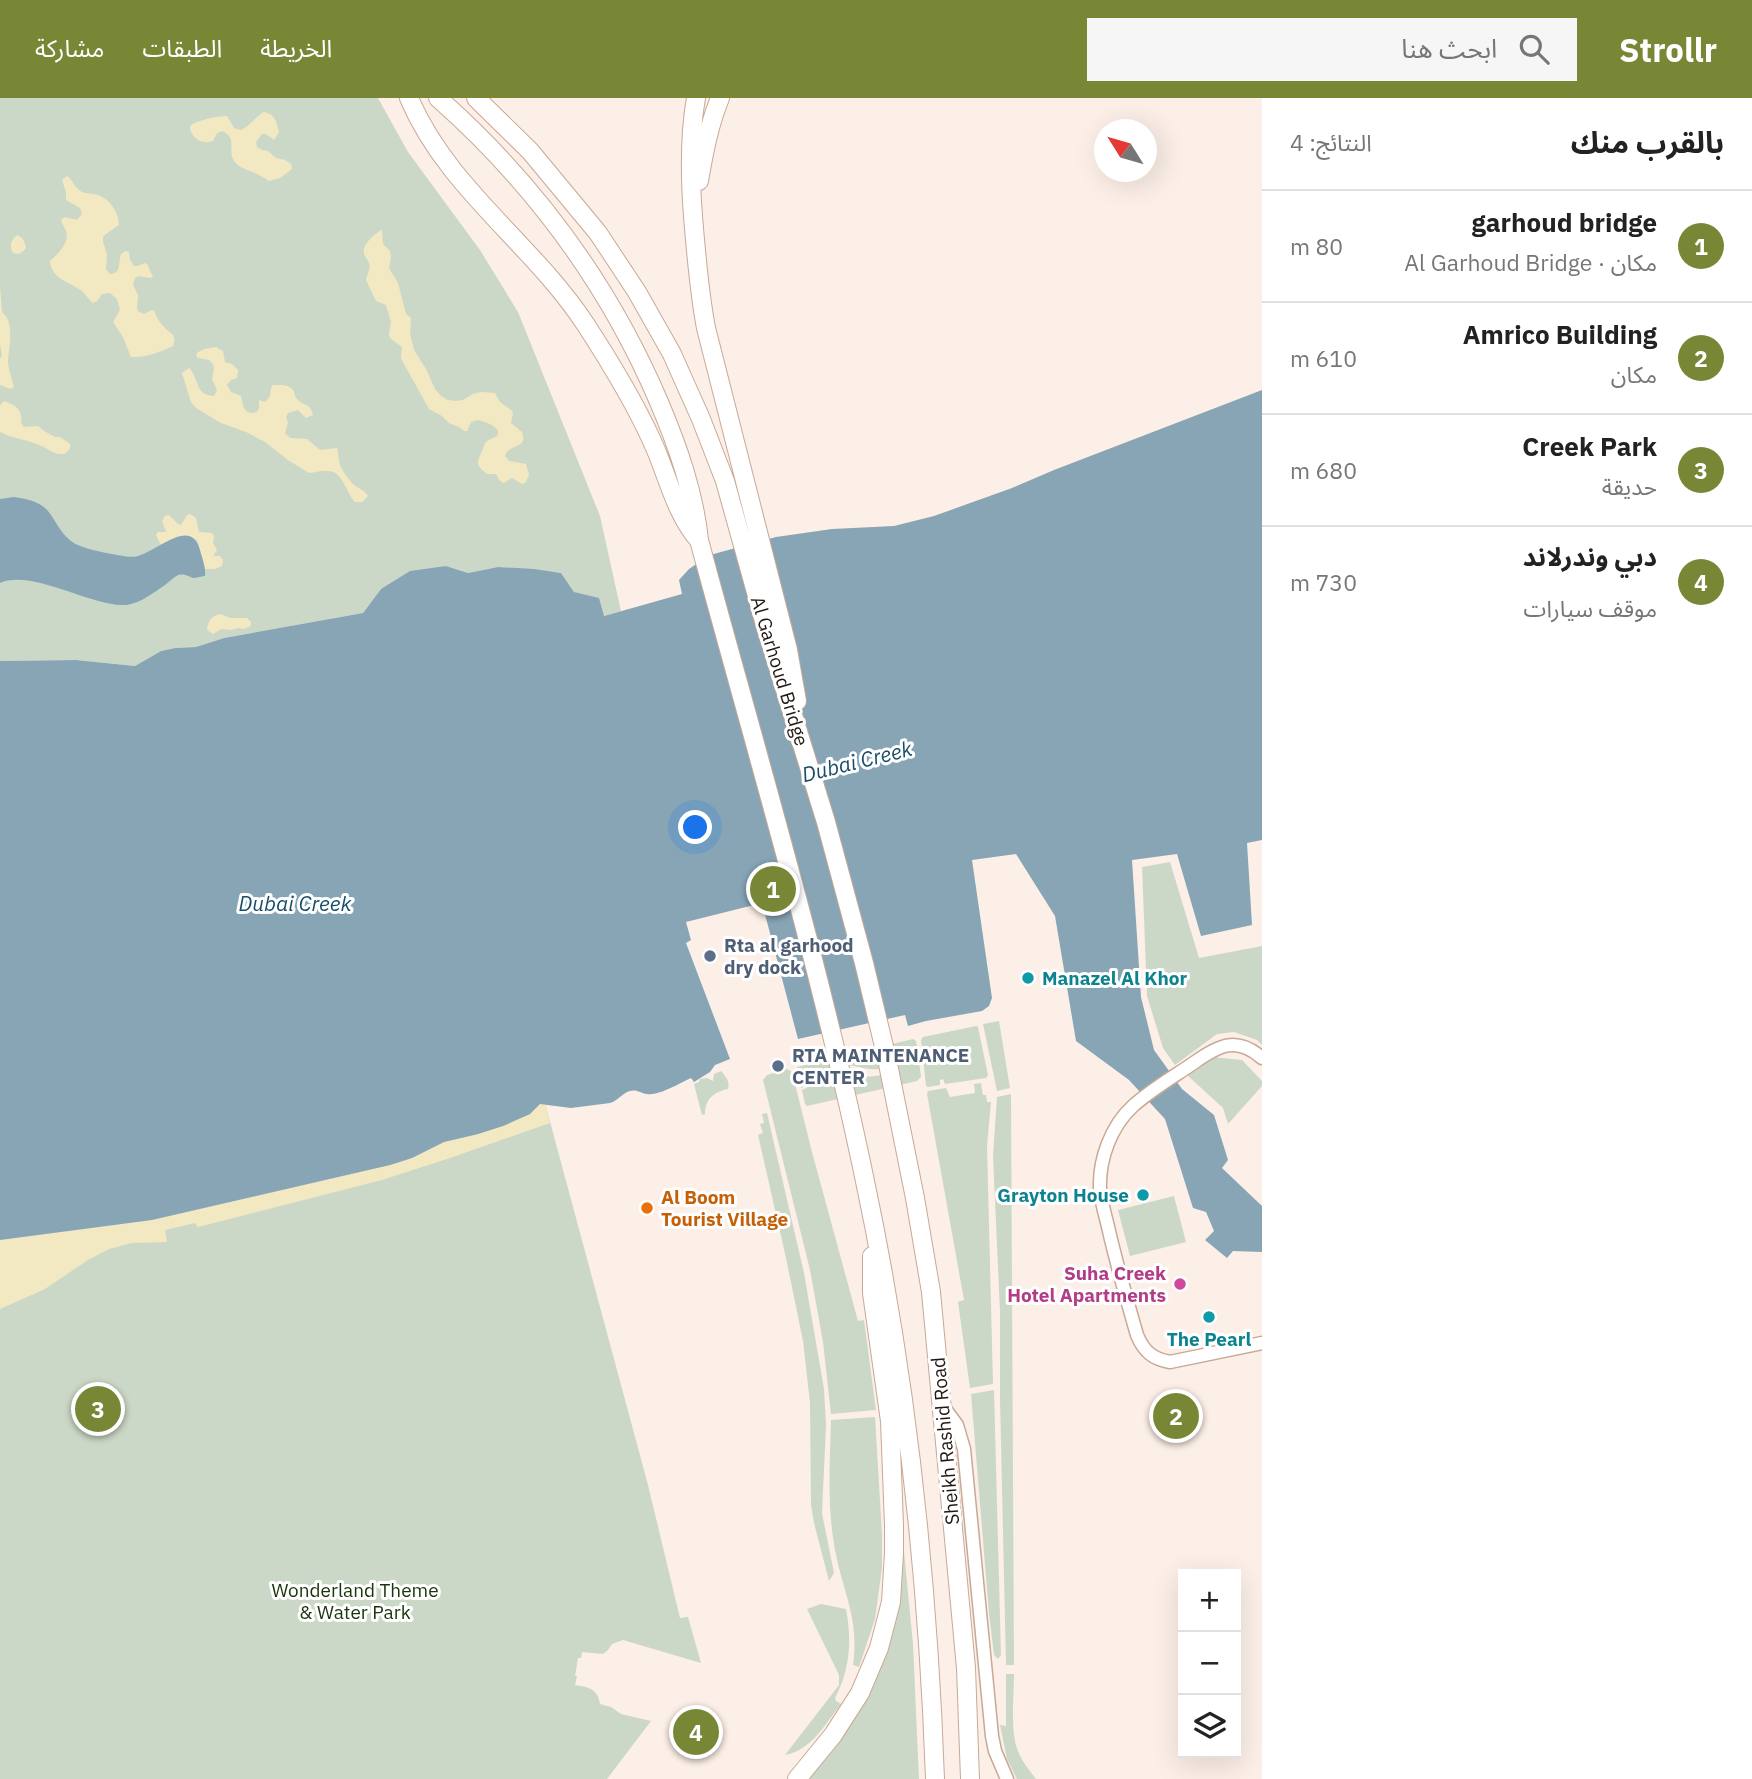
<!DOCTYPE html>
<html lang="ar">
<head>
<meta charset="utf-8">
<style>
  :root { --surface:#fff; --page:#f6f6f6; --text:#222; --muted:#767676; --line:#e0e0e0; --accent:#788736 }
  body { margin:0; font-family:"IBM Plex Sans","Noto Sans Arabic",sans-serif; background:var(--page); color:var(--text); direction:rtl }
  .controls { position:absolute; right:21px; bottom:21px; display:grid; overflow:hidden; border-radius:0px; box-shadow:0 7px 28px #0002 }
  .controls button { width:63px; height:63px; display:grid; place-items:center; padding:0; border:0; border-bottom:2px solid var(--line); background:var(--surface); color:var(--text); font:35px sans-serif }
  .compass { position:absolute; left:1094px; top:21px; width:63px; height:63px; border-radius:50%; background:var(--surface); box-shadow:0 7px 28px #0002; rotate:307deg }
  .you { position:absolute; left:696px; top:730px; width:24px; height:24px; margin:-18px; border:5px solid #fff; border-radius:50%; background:#1a73e8; box-shadow:0 0 0 10px #1a73e833 }
  .badge { display:grid; place-items:center; width:46px; height:46px; border-radius:50%; background:var(--accent); color:#fff; font-size:23px; font-weight:700 }
  .pin { position:absolute; translate:-50% -50%; border:4px solid #fff; box-shadow:0 2px 7px #0006 }
  .list { margin:0; padding:0; list-style:none }
  h2 { display:flex; justify-content:space-between; align-items:center; height:91px; margin:0; padding:0 28px; font-size:30px }
  h2 small { font-size:23px; font-weight:400; color:var(--muted) }
  .list li { display:grid; grid-template-columns:46px 1fr auto; gap:21px; align-items:center; box-sizing:border-box; height:112px; padding:0 28px; border-top:2px solid var(--line) }
  .list b { display:block; font-size:26px; white-space:nowrap }
  .list p { margin:0; font-size:23px; white-space:nowrap; color:var(--muted) }
  .list em { font-size:23px; font-style:normal; color:var(--muted) }
  .icon { flex:none; width:38px; height:38px; fill:none; stroke:currentColor; stroke-width:2; stroke-linecap:round; stroke-linejoin:round }
  .map { position:relative; flex:none; width:1262px; height:1681px; overflow:hidden; direction:ltr }
  header { display:flex; align-items:center; gap:42px; box-sizing:border-box; height:98px; padding:0 35px; background:var(--accent); color:#fff }
  header strong { font-size:33px }
  nav { display:flex; gap:38px; margin-inline-start:auto; font-size:24px }
  .search { width:490px; height:63px; background:var(--page); display:flex; align-items:center; gap:18px; box-sizing:border-box; padding:0 24px; border-radius:0px; color:var(--muted); font-size:26px }
  main { display:flex }
  aside { flex:1; background:var(--surface) }
  .map>svg:first-child { display:block }
  .green { fill:#ccd8c7 }
  .sand { fill:#f2e9c3 }
  .water { fill:#88a5b6 }
  .lines { fill:none; stroke-linecap:round; stroke-linejoin:round }
  .minor-casing { stroke:#c8a995; stroke-width:15 }
  .highway-casing { stroke:#c8a995; stroke-width:20 }
  .minor { stroke:#fff; stroke-width:12 }
  .highway { stroke:#fff; stroke-width:18 }
  .service-dot { fill:#5c6f8a; stroke:#fff; stroke-width:2.5 }
  .culture-dot { fill:#0f9aa8; stroke:#fff; stroke-width:2.5 }
  .food-dot { fill:#e8710a; stroke:#fff; stroke-width:2.5 }
  .hotel-dot { fill:#d1479c; stroke:#fff; stroke-width:2.5 }
  .labels { text-anchor:middle; stroke-width:6; stroke-linejoin:round; paint-order:stroke }
  .street-label { font-size:19px; fill:#231811; stroke:#fff }
  .service-label { font-size:19px; font-weight:bold; fill:#4e5e75; stroke:#fff; text-anchor:start }
  .culture-label { font-size:19px; font-weight:bold; fill:#0d838f; stroke:#fff; text-anchor:start }
  .food-label { font-size:19px; font-weight:bold; fill:#c56008; stroke:#fff; text-anchor:start }
  .hotel-label { font-size:19px; font-weight:bold; fill:#b23c85; stroke:#fff; text-anchor:end }
  .park-label { font-size:19px; fill:#1a340d; stroke:#fff }
  .water-label { font-size:21px; font-style:italic; fill:#184d68; stroke:#fff }
</style>
</head>
<body>
<header>
<strong>Strollr</strong>
<div class="search"><svg class="icon" aria-label="search" viewBox="0 0 24 24"><circle cx="10" cy="10" r="6"/><path d="M15 15l6 6"/></svg>ابحث هنا</div>
<nav><a>الخريطة</a><a>الطبقات</a><a>مشاركة</a></nav>
</header>
<main>
<aside>
<h2>بالقرب منك<small>النتائج: 4</small></h2>
<ul class="list">
<li><span class="badge">1</span><div><b>garhoud bridge</b><p>مكان · Al Garhoud Bridge</p></div><em>80 m</em></li>
<li><span class="badge">2</span><div><b>Amrico Building</b><p>مكان</p></div><em>610 m</em></li>
<li><span class="badge">3</span><div><b>Creek Park</b><p>حديقة</p></div><em>680 m</em></li>
<li><span class="badge">4</span><div><b>دبي وندرلاند</b><p>موقف سيارات</p></div><em>730 m</em></li>
</ul>
</aside>
<div class="map">
<svg width="1262" height="1681" viewBox="0 0 1262 1681">
  <rect width="100%" height="100%" fill="#fcefe7"/>
  <path class="green" d="M0,0H378L408,54L480,152L518,214L600,418L621,513L604,518L574,494L561,475L498,469L468,475L446,468L381,491L363,515L224,540L196,549L175,550L161,553L135,568L76,562L0,563Z
    M1170,764L1199,860L1262,848V947L1257,942L1234,934L1217,936L1175,967L1163,950L1147,898L1142,769Z
    M999,923L1010,990L997,993L983,926Z
    M976,928L978,929L988,977L986,980L945,986L943,981L940,982V987L928,989L926,988L921,942L923,939Z
    M913,941L916,943L918,953C905,957 896,967 883,970C869,974 858,967 845,967C826,969 816,982 801,990L797,969Z
    M918,955L921,979L917,983L807,1008L805,1006L802,992C815,986 827,977 842,976C855,975 867,981 880,977C895,973 903,958 918,955Z
    M1211,959L1242,962L1262,983V988L1228,1026L1223,1010L1187,977Z
    M787,971L792,974L812,1054L858,1223L864,1222L876,1312L831,1316L823,1244L810,1172L763,982L767,977Z
    M721,973C726,979 730,983 728,991C714,994 705,1001 705,1016L702,1017L694,986L699,984L700,981L707,980L713,983L714,976Z
    M981,985L983,997H986L987,1004H991L987,1048L993,1286L970,1290L958,1204L964,1202L927,996L928,993L946,990L950,999L975,995L974,986Z
    M1011,996L1014,1567H1006L1000,1301V1214L993,1058L997,999Z
    M545,1005L648,1387L680,1520L688,1519L701,1565L623,1542L612,1546L608,1552L603,1556L582,1554L581,1560H578L575,1578H577L575,1587C589,1589 598,1591 600,1606L611,1609L621,1616L651,1623L607,1681H0V1142L152,1122L351,1076Z
    M767,1015L804,1175L824,1291L826,1328L822,1415L834,1475L829,1483L814,1425L811,1407L810,1305L803,1243L786,1160L758,1037L763,1035L760,1026L764,1025L762,1016Z
    M1174,1098L1186,1144L1130,1158L1118,1112Z
    M994,1292L1001,1557L998,1561L994,1557L989,1515L971,1296Z
    M875,1319L882,1436V1470L875,1521L859,1569L853,1567C860,1519 841,1491 834,1446C827,1404 830,1363 831,1322Z
    M903,1443L913,1546L919,1681H807L871,1590L885,1557Z
    M821,1506L846,1511C852,1542 850,1572 835,1600L836,1603L841,1606C825,1626 812,1652 785,1657L839,1587V1577L807,1511Z
    M1006,1576H1014C1014,1597 1010,1634 1018,1653C1022,1663 1029,1672 1036,1681H1017L1007,1661L1000,1627L1006,1628Z"/>
  <path class="sand" d="M264,14C276,17 276,23 279,34L274,42L266,36H262L256,44L257,49L262,52L268,53L276,60L285,62L291,66L292,71L280,80L269,83C266,81 263,79 259,77C251,72 241,72 234,63C227,51 238,40 222,33L217,35L213,43C202,47 190,40 190,28C197,22 218,18 227,18L234,30L241,32C250,28 255,19 264,14Z
    M67,78C73,82 75,91 82,94C86,96 93,95 98,97C110,101 119,115 119,127L106,136L103,139V144L107,156L106,171L110,176C122,176 118,164 121,156L126,153L129,154L130,162L134,168H138L145,165L147,166L153,179L150,180L138,178L135,180L133,187L138,197L137,211L139,214L144,216L152,212L154,213C157,219 159,224 164,229C171,237 177,235 173,248C160,254 145,260 131,259L123,239L113,224L120,212L117,201L110,195L102,196L97,203L93,205C88,201 86,197 82,193C70,184 51,181 50,163C58,156 70,145 66,133C64,129 62,125 61,122L65,119L77,122L82,116L80,110L66,102V94L62,82Z
    M381,132L382,133L383,146L390,153L391,158L389,170L398,185L406,216L411,220L410,236L414,252L426,271L435,291L441,298L448,302L456,303L463,302L473,296L481,294L495,295L500,304L511,312L513,315L511,325L522,334C528,352 510,344 505,358L509,363L526,366L529,377L525,385L522,386L512,380L504,385L500,383L496,376H487C476,367 476,366 482,353C484,349 484,346 487,343C488,342 496,339 497,338C503,329 483,323 478,322L471,324L467,333H464L459,329L449,325L442,318L429,311L403,264L401,260L402,249L390,240L389,236L391,224L386,207L376,203L366,182C367,176 371,171 369,165C368,161 364,159 364,155C362,146 375,136 381,132Z
    M17,137C23,139 25,144 26,150C14,165 4,147 17,137Z
    M0,189L2,214C16,226 8,249 8,265C9,274 12,281 14,289L11,291L0,287V261L2,257L0,246Z
    M216,249L223,253L225,264L232,266L238,272L237,280L231,282L227,287L231,294L241,298C243,308 244,318 257,314L259,310V302L265,304L270,298L271,290L273,287C279,287 286,286 291,290C297,295 292,295 297,301C304,309 310,304 313,317L306,320L298,312L288,315L286,319L288,325L285,335L290,340L307,341L320,352L337,350C339,356 338,362 340,367C342,373 350,383 354,387C360,391 364,392 368,398L362,404H355C346,395 343,373 328,373C321,372 316,375 309,375L288,362L265,344L246,334L221,325L196,310L191,304L182,275L189,270L191,272C199,284 196,297 214,298L217,292L212,281L214,270L213,266L209,262L198,260L196,257L198,254L205,251Z
    M4,303C16,307 23,312 21,325L24,329L38,328L44,333L55,339H60L70,346V350C67,354 66,356 61,356C53,356 46,349 39,347C26,341 13,341 0,334V307Z
    M190,416L196,420L199,434L212,435L214,438L213,445L217,452L213,458H220L223,462L222,468L215,471H205L197,442C180,434 177,439 161,447L156,437L158,434H166L162,423L165,418L169,417L178,426L181,427L187,417Z
    M220,516L230,520H247L251,524V528L244,531L238,530L231,532L221,531L213,536L207,532C208,523 211,518 220,516Z
    M545,1005L550,1025L450,1060L382,1082L198,1129L195,1125L165,1132L167,1144L132,1145L109,1151L88,1162L45,1191L0,1211V1142L152,1122L390,1067L412,1060L444,1044L478,1036L503,1028L530,1016L538,1007Z"/>
  <path class="water" d="M1262,292V742L1247,745L1252,827L1201,838L1177,756L1132,762L1141,899L1154,952L1182,991L1214,1017L1228,1062L1222,1070L1262,1108V1154L1233,1153L1227,1160L1205,1142L1214,1133L1206,1114L1193,1110L1165,1021L1129,982L1076,943L1055,818L1016,756L972,762L992,900L989,908L982,913L926,923L908,928L905,917L798,941L762,805L686,824L691,842L686,845L730,961L715,967L710,974L694,984L691,980C680,985 659,998 647,996C640,995 637,991 630,993C622,995 618,1003 610,1005L571,1010L540,1006L530,1016L503,1028L478,1036L444,1044L412,1060L390,1067L152,1122L0,1142V563L76,562L135,568L161,553L175,550L196,549L224,540L363,515L381,491L410,473L446,468L468,475L498,469L534,471L561,475L574,494L599,500L604,518L682,496L679,482L689,471L710,457L776,439L832,431L894,428L934,418L1012,390L1054,372Z
    M14,399C26,401 40,403 48,413C56,423 61,436 71,443C79,450 106,455 117,457C124,458 132,460 138,458C159,452 191,419 200,452C202,460 206,469 205,478C203,478 196,480 194,480C189,479 185,475 178,477C174,479 169,484 165,487C153,495 137,508 122,507C87,506 30,471 0,485V401Z"/>
  <g class="lines">
    <defs>
      <path id="minor" d="M1262,960C1237,938 1219,947 1195,964C1175,978 1152,991 1133,1008C1111,1028 1099,1061 1100,1090C1101,1105 1106,1119 1109,1133C1117,1168 1127,1202 1137,1237C1144,1254 1153,1261 1170,1264L1262,1245
        M943,1308L957,1327L964,1351L992,1638L995,1653L1007,1681"/>
      <path id="highway" d="M409,0C447,90 533,146 586,227C610,264 634,303 652,343C667,375 674,412 697,440
        M438,0C533,84 609,187 659,304C678,349 694,394 699,442C757,657 821,870 866,1088C907,1283 928,1482 935,1681
        M476,0L530,53L598,135L637,194L672,256L701,321L725,383L766,530L826,724L864,865L887,961L915,1100L931,1194L966,1570L970,1681
        M696,0C689,39 690,79 693,118C696,156 699,193 706,230L788,552L797,603
        M699,83C704,54 709,27 720,0
        M797,1681L833,1637L860,1595L879,1550L891,1504L894,1455V1427L890,1323L872,1195V1158"/>
    </defs>
    <use href="#minor" class="minor-casing"/>
    <use href="#highway" class="highway-casing"/>
    <use href="#minor" class="minor"/>
    <use href="#highway" class="highway"/>
  </g>
  <g class="service-dot">
    <circle cx="710" cy="858" r="7"/>
    <circle cx="778" cy="968" r="7"/>
  </g>
  <g class="culture-dot">
    <circle cx="1028" cy="880" r="7"/>
    <circle cx="1143" cy="1097" r="7"/>
    <circle cx="1209" cy="1219" r="7"/>
  </g>
  <circle class="food-dot" cx="647" cy="1110" r="7"/>
  <circle class="hotel-dot" cx="1180" cy="1186" r="7"/>
  <g class="labels">
    <g class="street-label">
      <text transform="translate(780 573) rotate(73)" y="7">Al Garhoud Bridge</text>
      <text transform="translate(945 1343) rotate(-95)" y="7">Sheikh Rashid Road</text>
    </g>
    <g class="service-label">
      <text x="724" y="854">Rta al garhood<tspan x="724" dy="22">dry dock</tspan></text>
      <text x="792" y="964">RTA MAINTENANCE<tspan x="792" dy="22">CENTER</tspan></text>
    </g>
    <g class="culture-label">
      <text x="1042" y="887">Manazel Al Khor</text>
      <text x="1129" y="1104" text-anchor="end">Grayton House</text>
      <text x="1209" y="1248" text-anchor="middle">The Pearl</text>
    </g>
    <g class="food-label">
      <text x="661" y="1106">Al Boom<tspan x="661" dy="22">Tourist Village</tspan></text>
    </g>
    <g class="hotel-label">
      <text x="1166" y="1182">Suha Creek<tspan x="1166" dy="22">Hotel Apartments</tspan></text>
    </g>
    <g class="park-label">
      <text x="355" y="1499">Wonderland Theme<tspan x="355" dy="22">&amp; Water Park</tspan></text>
    </g>
    <g class="water-label">
      <text transform="translate(857 664) rotate(-14)" y="7">Dubai Creek</text>
      <text x="295" y="813">Dubai Creek</text>
    </g>
  </g>
</svg>
<div class="controls">
<button>+</button>
<button>−</button>
<button><svg class="icon" aria-label="layers" viewBox="0 0 24 24"><path d="M12 4l9 5-9 5-9-5zM3 14l9 5 9-5"/></svg></button>
</div>
<svg class="compass" viewBox="-18 -18 36 36"><path d="M0-13l5 13h-10z" fill="#e53935"/><path d="M0 13l5-13h-10z" fill="#767676"/></svg>
<div class="you"></div>
<div class="pin badge" style="left:773px;top:791px">1</div>
<div class="pin badge" style="left:1176px;top:1318px">2</div>
<div class="pin badge" style="left:98px;top:1311px">3</div>
<div class="pin badge" style="left:696px;top:1634px">4</div>
</div>
</main>
</body>
</html>
